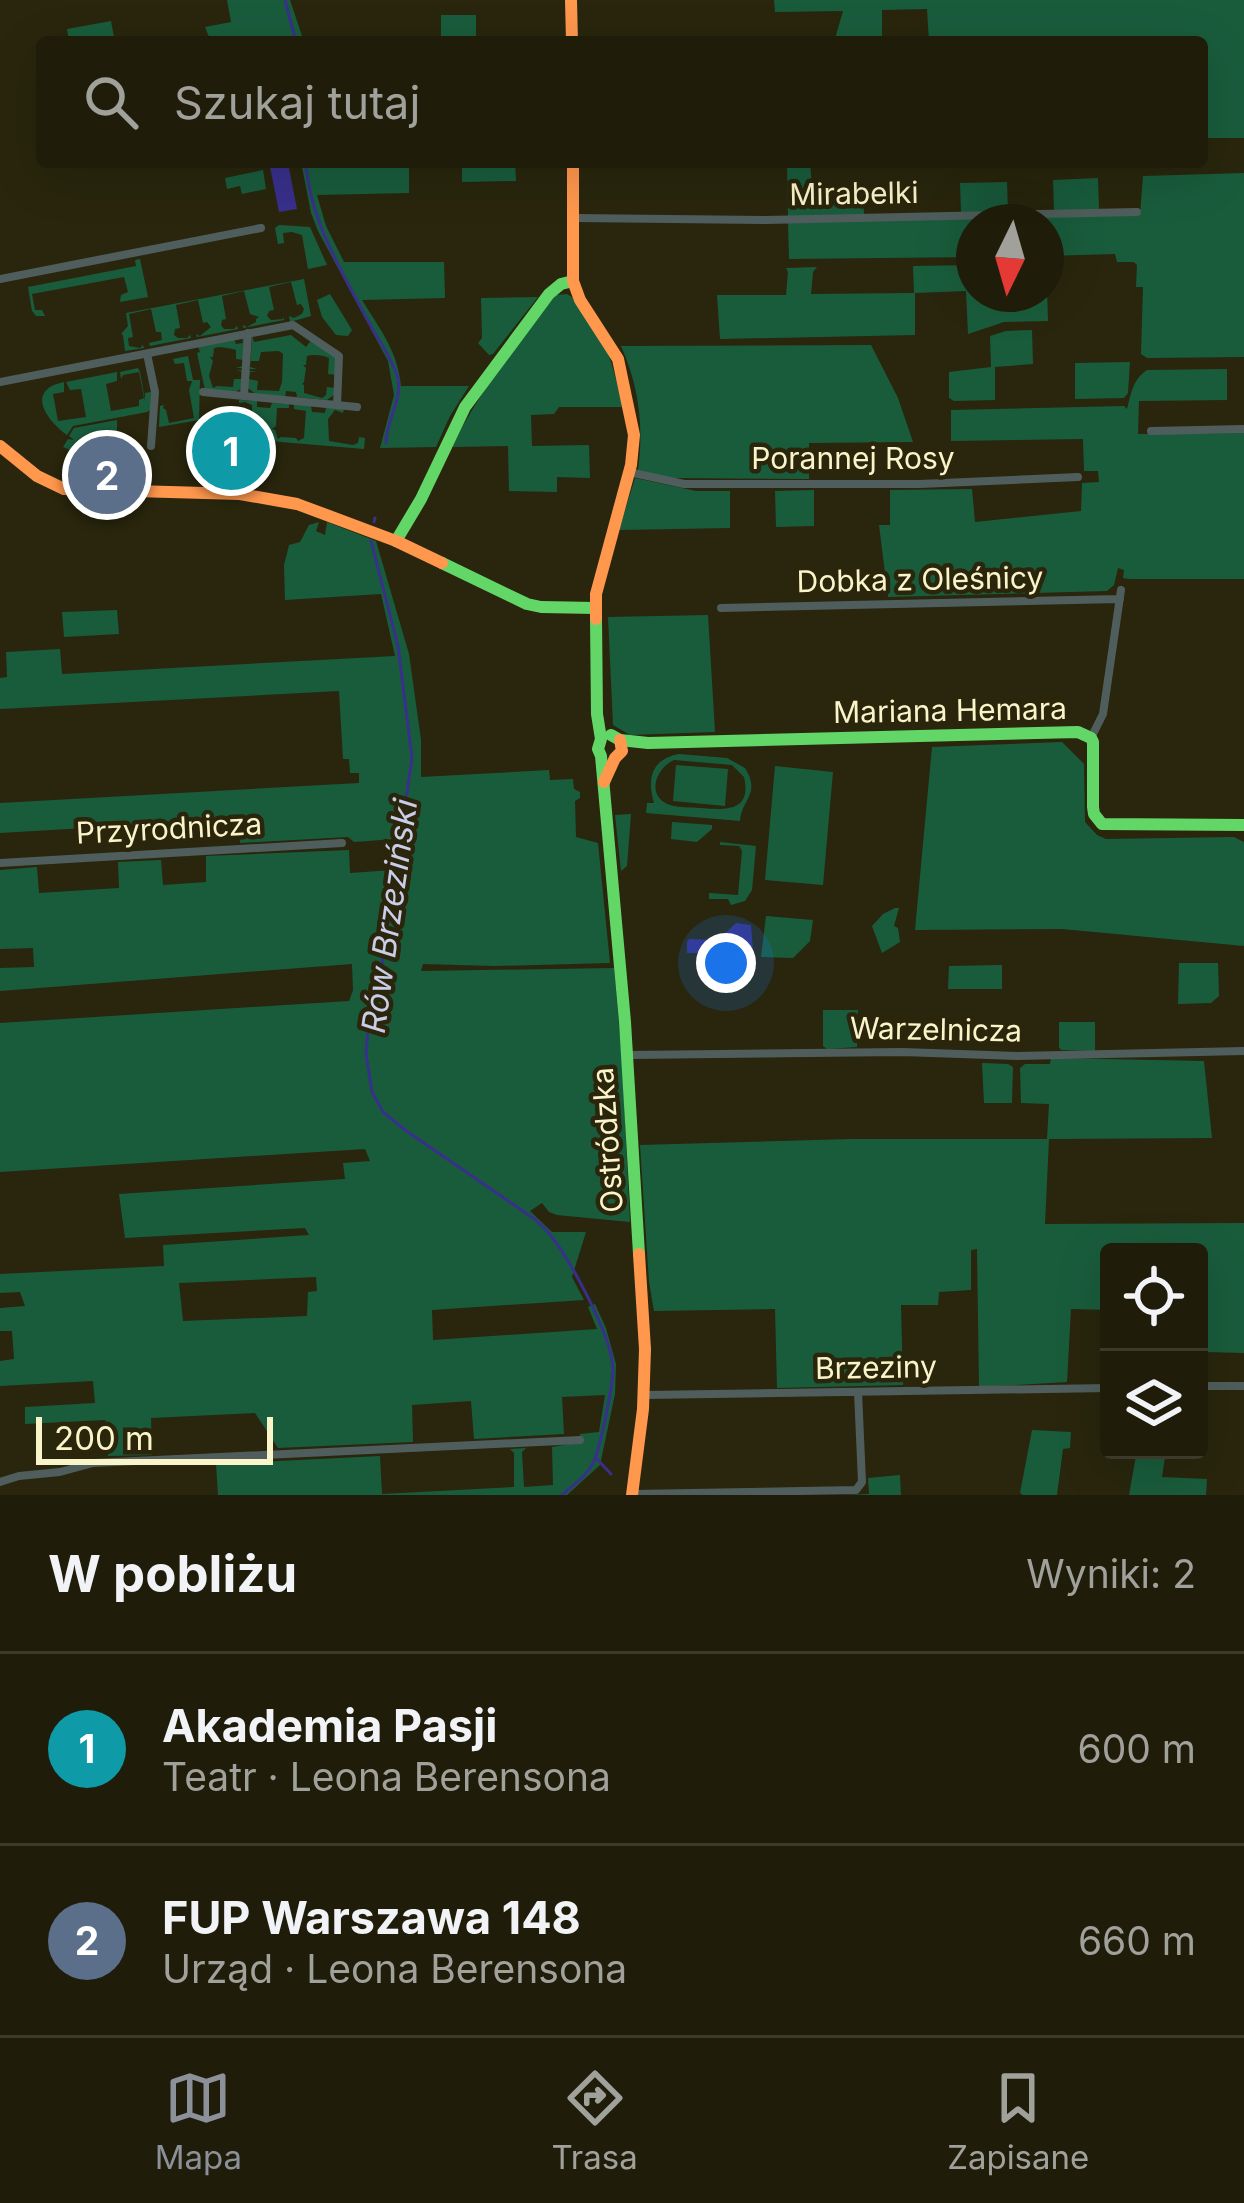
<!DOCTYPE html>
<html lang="pl">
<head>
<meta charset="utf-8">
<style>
  :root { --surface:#1f1c0a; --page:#2c2918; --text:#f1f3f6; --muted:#a1a19c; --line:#3c3a2b; --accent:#8c9099 }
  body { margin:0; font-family:Inter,sans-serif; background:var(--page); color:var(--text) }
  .controls { position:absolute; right:36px; bottom:36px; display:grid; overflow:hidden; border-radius:12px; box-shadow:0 12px 48px #0002 }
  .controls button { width:108px; height:108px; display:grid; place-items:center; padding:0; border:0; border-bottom:3px solid var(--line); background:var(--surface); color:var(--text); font:60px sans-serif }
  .compass { position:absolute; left:956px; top:204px; width:108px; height:108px; border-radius:50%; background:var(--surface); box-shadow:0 12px 48px #0002; rotate:185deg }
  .scale { position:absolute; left:36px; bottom:30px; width:237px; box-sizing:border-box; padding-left:12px; border:6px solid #faf4cb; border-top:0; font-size:33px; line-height:42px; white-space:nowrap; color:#faf4cb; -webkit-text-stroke:9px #2a250b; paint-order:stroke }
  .you { position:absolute; left:726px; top:963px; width:42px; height:42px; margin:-30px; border:9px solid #fff; border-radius:50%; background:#1a73e8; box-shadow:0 0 0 18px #1a73e833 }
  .badge { display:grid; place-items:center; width:78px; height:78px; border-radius:50%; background:var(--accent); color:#fff; font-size:39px; font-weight:700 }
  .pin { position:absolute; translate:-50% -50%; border:6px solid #fff; box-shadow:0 3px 12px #0006 }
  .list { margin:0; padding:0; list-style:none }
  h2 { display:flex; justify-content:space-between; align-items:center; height:156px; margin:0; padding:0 48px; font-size:51px }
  h2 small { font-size:39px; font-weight:400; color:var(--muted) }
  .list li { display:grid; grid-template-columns:78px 1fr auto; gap:36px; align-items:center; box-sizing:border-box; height:192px; padding:0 48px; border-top:3px solid var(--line) }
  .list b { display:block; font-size:45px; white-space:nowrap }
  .list p { margin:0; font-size:39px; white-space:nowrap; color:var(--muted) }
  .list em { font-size:39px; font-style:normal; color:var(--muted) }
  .icon { flex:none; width:66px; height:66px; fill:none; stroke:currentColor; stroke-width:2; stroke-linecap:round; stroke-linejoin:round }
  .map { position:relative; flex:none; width:1244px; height:1495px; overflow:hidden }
  .search { position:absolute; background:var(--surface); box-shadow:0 12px 48px #0002; left:36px; right:36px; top:36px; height:132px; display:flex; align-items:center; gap:30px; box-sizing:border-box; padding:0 42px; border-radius:12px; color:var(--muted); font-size:45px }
  .sheet { height:540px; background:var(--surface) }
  nav { display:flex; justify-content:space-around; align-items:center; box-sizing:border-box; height:168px; border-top:3px solid var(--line); background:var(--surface); font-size:33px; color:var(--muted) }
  nav a { display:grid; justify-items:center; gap:6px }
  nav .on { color:var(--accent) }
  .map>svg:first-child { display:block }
  .green { fill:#195c3c; fill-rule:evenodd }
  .water { fill:#38308a }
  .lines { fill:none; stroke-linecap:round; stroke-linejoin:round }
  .stream { stroke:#38308a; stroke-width:3 }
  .street { stroke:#4f5e5c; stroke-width:8 }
  .fast { stroke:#63d668; stroke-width:12 }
  .slow { stroke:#ff974d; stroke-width:12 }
  .labels { text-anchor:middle; stroke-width:9; stroke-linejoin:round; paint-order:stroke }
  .street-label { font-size:30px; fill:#faf4cb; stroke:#2a250b }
  .water-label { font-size:33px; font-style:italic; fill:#c9cde8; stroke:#2a250b }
</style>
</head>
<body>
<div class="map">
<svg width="1244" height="1495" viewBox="0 0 1244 1495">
  <rect width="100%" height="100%" fill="#29260d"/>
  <path class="green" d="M227,0H290L304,42H211L205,27L231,22Z
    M774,0H1244V138H1202V42H929L927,9L882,10V42H834L843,11L775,12Z
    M441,15H476V42H441Z
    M111,21L115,42H69L67,29Z
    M301,162H409V193L317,195L326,226L344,262H444L445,298L362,300C380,329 398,352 401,386H469L450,416L436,447L380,448L394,395L388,361L318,231L311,213Z
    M462,162H515L516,181L462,182Z
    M787,162H810L812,187L863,186L864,215L788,217Z
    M263,170L266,189L242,194L240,186L227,189L225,178Z
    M1244,173V357L1147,358L1141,354L1143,287H1136L1137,265L1134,262H1117L1115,254L1046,256V222H974V257L789,259L788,222L1140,215L1143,176Z
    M1098,178L1099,209L1054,211L1053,180Z
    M1007,182L1008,212H961L960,183Z
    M279,225L310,227L327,265L308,269L302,235L292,232L283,233L284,243L278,244L275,228Z
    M140,259L148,297L120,302L121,295L128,292L124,277L32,294L35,310H42L45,316H36L32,311L28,287L136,266L135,260Z
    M974,265V294H1046L1047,289L1048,321L1004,322L968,334L966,291L915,293V335L720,339L717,295H786L788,272L786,268L817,267L813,272L811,294L914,293L913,266Z
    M304,279L311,316L290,322L289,316L294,318L302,314L304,309L301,304L297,305L291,282L269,287L274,310L269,311L267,316L271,320L283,319L284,317V320L243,328V325L247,327L256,322V319L259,317L250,314L244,291L222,296L226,319L222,320L221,325L224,329H234L237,326L238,329L197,337L196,334L200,336L211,327L207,322L203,323L198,300L176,305L180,328L175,329L174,335L178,338H187L190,335L191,338L150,346L149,343L162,340L161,332H156L151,309L129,314L133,337L128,338L129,346L140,348L143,345L144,348L125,351L123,335L121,334L128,326L126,313Z
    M330,294L352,330L348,336L336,335L322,317L317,300Z
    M567,294L572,297L609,355L623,404L621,407H559L554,414L531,415L532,446L589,445L590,478L557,477V492L509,491L508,446L452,447C479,391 518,344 556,295Z
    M538,297L493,354L489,355L478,343L482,338L481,298Z
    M1032,330L1033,364L995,367V400L954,401L949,398V372L991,367L990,336L1006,331Z
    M291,335L306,347L312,339L337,359V375L328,374L329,358C323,355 313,354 307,356L306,365H303L306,368L304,382L302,384L304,385V393L322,398L326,395L327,387L335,388V394L327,400L297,397L296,392L286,391L285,397L257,395L248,388L249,371H257L250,372L249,379L258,381L257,390L279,391L282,382L283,354L279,351L261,352L259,361H251L250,367L257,369H250L252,336L254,342Z
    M234,339L236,344L243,343L242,339L245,340L244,368H236L243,366L244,360L236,359V350C230,348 219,346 214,348L213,357H210L213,361L209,376L213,388L217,386L233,387L234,379H241L242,372L236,370L244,371L241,389L235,392L205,390L197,353L200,352L198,346Z
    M871,345L898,398L913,442L809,443V479L673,478L638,470C644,427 639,386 621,346Z
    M188,356L193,380H200L199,420L159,427L160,406L164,405L163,408L166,410L169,423L194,418L189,390L192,381H187L184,363L175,364L173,359Z
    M1130,362L1128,393L1124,398L1075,399V363Z
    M138,368L140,372L145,401V393L151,392L150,410L147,412L73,426L67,435C46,420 25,390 64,382V392L53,394L58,421L86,417L81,389L70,390L66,382L117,372V381L106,384L111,411L139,406V400L144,398L139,372L123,375L121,379L120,372Z
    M1227,369V400L1139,401L1138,434L1244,433V579H1130L1123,578L1124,570L1118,568L1114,585L1107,591L888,597L879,525H890V490L972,489L975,522L1081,511L1082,483L1099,482L1098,471H1084L1083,439L951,441V410L1124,406L1127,409C1131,394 1133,379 1147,370Z
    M239,400L257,401V407L270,408L272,403L289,404V408H277L276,426L272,429L275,430L278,439L281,437L296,438L298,441L304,438L306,411L294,409V404L311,406L312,412L325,413L326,407L344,409L343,413L335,410L328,419L329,441L353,445L358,443L359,437L365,438L364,449L269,441L234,435V433L249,434L252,427V405L245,402L239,403Z
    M117,420V442L77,441L117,445L118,456L85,457L76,453L74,449L72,451L63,447L68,439L74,440L69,436L74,428Z
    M635,478L696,491H730V528L619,530Z
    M814,490V526L776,527L775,491Z
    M319,522L316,531L325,535L327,522L376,541L409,654L421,740V777L549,770L550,780L573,779L574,789L580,792V798L575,801L576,837L598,843L610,963L495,966L423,964L421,971L614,968L622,1059L630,1222L557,1215L549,1212L542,1203L530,1211L552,1232H586L572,1277L584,1300L432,1310L433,1340L597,1329L588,1307L595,1304L606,1328L616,1364L615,1394L600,1465L567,1495H218L216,1464L380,1456L382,1494L514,1487V1453L510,1449L526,1448L522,1452L524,1487L553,1485L552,1447L580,1442V1434L599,1432L605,1395L562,1397L564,1434L474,1439L471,1401L412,1405L413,1442L278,1448L255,1413L151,1418L152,1455L108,1456L105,1420L25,1424V1407L95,1403L93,1381L0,1386V1361L14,1359L12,1331H0V1308L25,1306L20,1292L0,1293V1274L164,1266L163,1245L309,1235L305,1228L125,1238L119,1194L345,1179L343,1163L370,1161L365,1149L0,1172V1023L349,1001L353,990L352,964L0,991V968L34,967L33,948L0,949V870L37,867L39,893L119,888L118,862L161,860L163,885L206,882V856L349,850L350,873L393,870L394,839L354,842L348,837L240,843L238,819L0,833V803L359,783V773H350L349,759H343L339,691L0,709V678L7,677L6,652L60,649L62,674L395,656L381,594L285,600L284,565L289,545L300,542L309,525ZM316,1277L317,1291L308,1292L307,1316L183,1321L179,1283Z
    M117,610L119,634L64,637L62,612Z
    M708,615L715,732L630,735L613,725L608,617Z
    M1062,742L1084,764L1085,822L1097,835L1106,839L1234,837L1244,842V946L1062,929L915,930L932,747Z
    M679,754L727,758L745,768C761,794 742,798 740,821L646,813L647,803H654C647,779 651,759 679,754ZM674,760L732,765L744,777C752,812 726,810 700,808C691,807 679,808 670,805C645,796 656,768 674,760Z
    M676,765L728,769L725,806L673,801Z
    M775,766L833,772L823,885L765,880Z
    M631,814L627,866L621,871L615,815Z
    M672,822L712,825V829L697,842L671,839Z
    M720,842L756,846L752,890L745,901L731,905L728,899H709V893L738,895L742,851L739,846L720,845Z
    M895,908H899L894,926L898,928L900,942L882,953L872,926L883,914Z
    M766,916L813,920L810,941L793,958L761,957Z
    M1179,963H1218L1219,996L1211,1003L1178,1004Z
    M1002,965V989H948L949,966Z
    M823,1010H858L857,1047L827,1049L823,1046Z
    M1059,1022H1095V1051L1061,1050L1059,1047Z
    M1051,1058L1204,1061L1212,1138L1049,1139L1045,1224L1244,1223V1353L1205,1352L1204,1378L1207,1381H1199V1252H1109V1310L1071,1309L1067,1382L979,1387L977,1249L971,1250V1290L939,1292L938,1305H901L903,1385L777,1388L775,1309L654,1311L649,1282L640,1145L851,1139H1047L1049,1104L1021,1103L1020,1068L1025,1064H1050Z
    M982,1063L1008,1064L1013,1067L1012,1103H984Z
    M1032,1430L1071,1432L1070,1448L1063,1449L1057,1495H1023L1020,1493Z
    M1137,1450H1166L1162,1477L1207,1479L1206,1495H1129Z
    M900,1475L901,1495H843L869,1494L868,1478Z"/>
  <path class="water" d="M288,163L297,209L279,212L270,167Z
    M736,923L751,925L753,951L751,954L687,953V942L689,939L718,940Z"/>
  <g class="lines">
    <path class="stream" d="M285,0L296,42
      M306,162C309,220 345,278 372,328C381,344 394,362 398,379C402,401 386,421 386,443
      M374,522L375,518
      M371,541L398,646L412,758L381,972L369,1018L366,1054L372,1092L383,1112L405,1130L536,1220L548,1232C570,1259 611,1334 613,1368C613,1386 601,1444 594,1461C588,1475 573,1485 562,1495
      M596,1458L611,1474"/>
    <path class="street" d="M574,218L765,220L1137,212
      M0,279L261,228
      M147,354L155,392L151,446
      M0,382L293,325L339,356L337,405
      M203,392L357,407
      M244,396L248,333
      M1151,431L1244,429
      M629,472L684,484H920L1078,477
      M721,608L1120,599
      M1091,738L1103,714L1121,590
      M0,863L342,843
      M628,1055L903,1052L1017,1056L1244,1051
      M1199,1386H1244
      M644,1395L1109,1388
      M0,1482L19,1476L60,1472L93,1463L580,1440
      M632,1494L856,1490L862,1482L858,1392"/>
    <path class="fast" d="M396,541L421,499L465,407L549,294L561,284L573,281
      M442,563L527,604L541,607L595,608
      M596,619L597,714L601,739L598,749L601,756L625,1022L639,1254
      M611,735L620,740L648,743L1078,732L1091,738L1093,742V807L1094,814L1102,824L1244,825"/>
    <path class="slow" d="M571,0L572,42
      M573,162V281L580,300L618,359L634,435L631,465L596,594V619
      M0,446L37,476L64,489L240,494L297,504L396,541L442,563
      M604,782L615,758L622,751L620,740
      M632,1495L643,1409L645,1349L639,1254"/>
  </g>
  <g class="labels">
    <g class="street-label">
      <text transform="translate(854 194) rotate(-1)" y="10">Mirabelki</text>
      <text x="853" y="469">Porannej Rosy</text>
      <text transform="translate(920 580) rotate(-1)" y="10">Dobka z Oleśnicy</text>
      <text transform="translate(950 711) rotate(-1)" y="10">Mariana Hemara</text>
      <text transform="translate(169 829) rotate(-3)" y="10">Przyrodnicza</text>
      <text transform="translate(936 1030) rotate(1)" y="10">Warzelnicza</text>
      <text transform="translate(608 1140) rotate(-94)" y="10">Ostródzka</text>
      <text transform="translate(876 1368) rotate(-1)" y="10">Brzeziny</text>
    </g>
    <g class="water-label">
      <text transform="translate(389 916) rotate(-82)" y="12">Rów Brzeziński</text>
    </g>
  </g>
</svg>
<div class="controls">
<button><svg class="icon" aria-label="locate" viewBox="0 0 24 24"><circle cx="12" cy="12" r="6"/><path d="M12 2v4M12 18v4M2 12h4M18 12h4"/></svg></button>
<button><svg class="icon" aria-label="layers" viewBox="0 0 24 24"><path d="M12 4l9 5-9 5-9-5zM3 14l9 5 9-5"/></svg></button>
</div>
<svg class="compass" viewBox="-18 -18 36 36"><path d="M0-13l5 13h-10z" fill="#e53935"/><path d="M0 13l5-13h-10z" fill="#a1a19c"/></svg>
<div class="scale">200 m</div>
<div class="you"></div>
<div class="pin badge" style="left:231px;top:451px;background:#0f9aa8">1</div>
<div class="pin badge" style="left:107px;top:475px;background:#5c6f8a">2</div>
<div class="search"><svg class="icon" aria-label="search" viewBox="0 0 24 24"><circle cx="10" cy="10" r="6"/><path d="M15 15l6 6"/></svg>Szukaj tutaj</div>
</div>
<section class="sheet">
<h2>W pobliżu<small>Wyniki: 2</small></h2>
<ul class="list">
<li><span class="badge" style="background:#0f9aa8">1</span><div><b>Akademia Pasji</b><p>Teatr · Leona Berensona</p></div><em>600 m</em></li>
<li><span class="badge" style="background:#5c6f8a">2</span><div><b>FUP Warszawa 148</b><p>Urząd · Leona Berensona</p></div><em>660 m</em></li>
</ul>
</section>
<nav>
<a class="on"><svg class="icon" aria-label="map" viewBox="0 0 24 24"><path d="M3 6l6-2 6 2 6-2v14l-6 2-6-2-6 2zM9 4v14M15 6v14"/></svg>Mapa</a>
<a><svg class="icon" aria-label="directions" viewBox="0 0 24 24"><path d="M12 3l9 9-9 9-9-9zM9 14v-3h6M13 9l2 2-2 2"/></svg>Trasa</a>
<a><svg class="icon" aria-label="saved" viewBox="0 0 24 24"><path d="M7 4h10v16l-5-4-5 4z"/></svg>Zapisane</a>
</nav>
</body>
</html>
